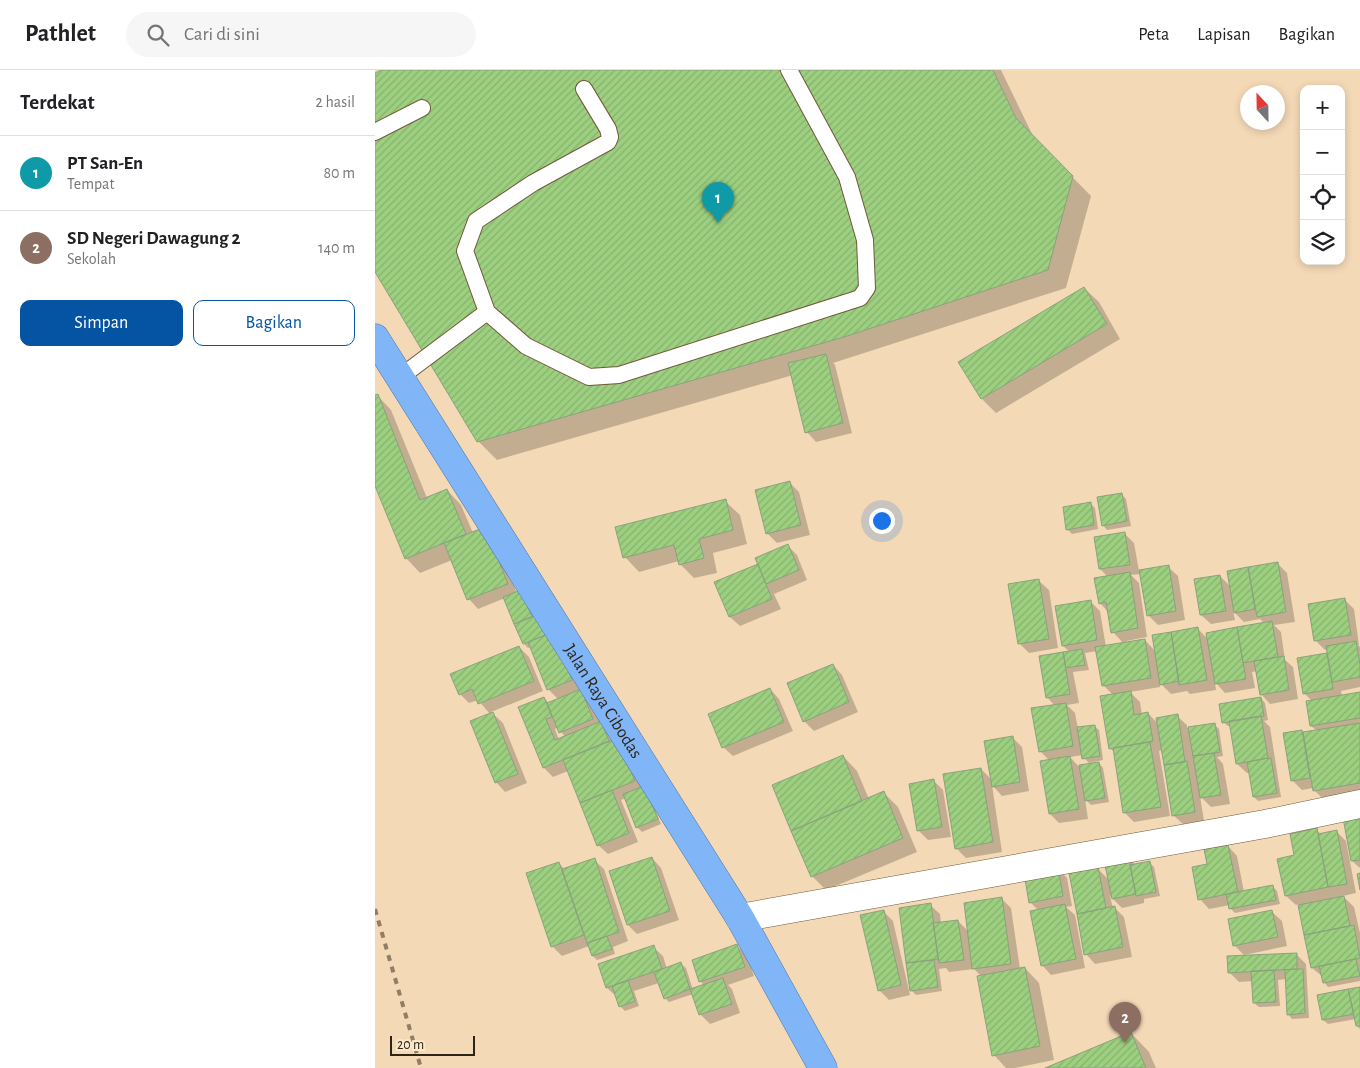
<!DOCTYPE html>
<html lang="id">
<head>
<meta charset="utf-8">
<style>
  :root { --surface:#fff; --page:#f6f6f6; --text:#202124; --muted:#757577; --line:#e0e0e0; --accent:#0554a3 }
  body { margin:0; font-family:"Alegreya Sans",sans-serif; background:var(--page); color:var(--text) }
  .controls { position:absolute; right:15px; top:15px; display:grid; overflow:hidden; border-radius:10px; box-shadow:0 2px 8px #0003 }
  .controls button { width:45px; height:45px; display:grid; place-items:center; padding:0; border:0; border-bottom:1px solid var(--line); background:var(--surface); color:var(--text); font:25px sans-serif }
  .compass { position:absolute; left:865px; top:15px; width:45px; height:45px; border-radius:50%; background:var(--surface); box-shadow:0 2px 8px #0003; rotate:338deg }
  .scale { position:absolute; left:15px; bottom:12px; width:85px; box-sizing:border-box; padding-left:5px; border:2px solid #2e2416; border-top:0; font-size:14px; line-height:18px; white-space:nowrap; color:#2e2416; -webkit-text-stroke:4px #fde8cb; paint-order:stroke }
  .you { position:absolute; left:506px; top:450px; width:18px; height:18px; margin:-12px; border:4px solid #fff; border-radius:50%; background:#1a73e8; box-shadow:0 0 0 8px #1a73e833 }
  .badge { display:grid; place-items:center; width:32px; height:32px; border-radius:50%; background:var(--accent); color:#fff; font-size:16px; font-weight:700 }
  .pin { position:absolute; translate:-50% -41px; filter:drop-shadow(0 1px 2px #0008) }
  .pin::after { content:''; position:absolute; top:26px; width:18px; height:15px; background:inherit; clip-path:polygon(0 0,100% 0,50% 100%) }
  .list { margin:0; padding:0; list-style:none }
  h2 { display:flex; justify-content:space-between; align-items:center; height:65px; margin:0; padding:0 20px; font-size:21px }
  h2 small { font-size:16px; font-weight:400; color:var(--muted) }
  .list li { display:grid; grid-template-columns:32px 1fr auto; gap:15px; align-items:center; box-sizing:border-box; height:75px; padding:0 20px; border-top:1px solid var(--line) }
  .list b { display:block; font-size:19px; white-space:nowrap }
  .list p { margin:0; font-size:16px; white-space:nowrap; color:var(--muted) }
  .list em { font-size:16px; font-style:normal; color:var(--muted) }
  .actions { display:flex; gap:10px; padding:15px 20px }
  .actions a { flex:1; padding:11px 0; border:1px solid var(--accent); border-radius:10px; text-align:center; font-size:18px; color:var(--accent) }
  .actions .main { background:var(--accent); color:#fff }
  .icon { flex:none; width:28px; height:28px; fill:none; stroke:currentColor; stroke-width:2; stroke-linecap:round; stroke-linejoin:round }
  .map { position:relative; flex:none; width:985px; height:998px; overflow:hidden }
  header { display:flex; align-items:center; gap:30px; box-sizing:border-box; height:70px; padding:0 25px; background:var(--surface); border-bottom:1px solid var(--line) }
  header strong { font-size:24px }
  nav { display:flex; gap:28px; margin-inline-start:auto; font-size:18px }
  .search { width:350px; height:45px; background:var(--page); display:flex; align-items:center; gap:12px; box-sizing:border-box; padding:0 18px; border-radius:28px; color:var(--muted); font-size:19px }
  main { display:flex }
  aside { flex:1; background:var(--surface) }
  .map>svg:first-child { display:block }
  .shadow { fill:#0003; fill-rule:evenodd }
  .building { fill:url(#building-hatch); stroke:#8ba17f }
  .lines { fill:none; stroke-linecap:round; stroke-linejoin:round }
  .service-casing { stroke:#705939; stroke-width:18 }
  .minor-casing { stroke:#705939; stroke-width:29 }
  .trunk-casing { stroke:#4e77a8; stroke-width:29 }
  .service { stroke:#fff; stroke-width:16 }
  .minor { stroke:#fff; stroke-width:28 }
  .trunk { stroke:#80b6f8; stroke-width:28 }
  .rail { stroke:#917e66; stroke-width:4; stroke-dasharray:6 6; stroke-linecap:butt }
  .labels { text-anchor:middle; stroke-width:4; stroke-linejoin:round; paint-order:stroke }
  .street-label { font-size:18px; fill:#2e2416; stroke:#fde8cb }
</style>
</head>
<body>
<header>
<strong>Pathlet</strong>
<div class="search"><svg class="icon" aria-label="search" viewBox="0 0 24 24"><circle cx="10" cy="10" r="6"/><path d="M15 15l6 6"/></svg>Cari di sini</div>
<nav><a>Peta</a><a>Lapisan</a><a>Bagikan</a></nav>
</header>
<main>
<aside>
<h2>Terdekat<small>2 hasil</small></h2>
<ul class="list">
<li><span class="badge" style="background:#0f9aa8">1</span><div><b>PT San-En</b><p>Tempat</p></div><em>80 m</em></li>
<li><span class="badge" style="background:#8d6e63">2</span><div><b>SD Negeri Dawagung 2</b><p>Sekolah</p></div><em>140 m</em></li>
</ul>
<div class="actions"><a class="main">Simpan</a><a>Bagikan</a></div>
</aside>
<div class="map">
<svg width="985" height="998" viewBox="0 0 985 998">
  <defs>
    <pattern id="building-hatch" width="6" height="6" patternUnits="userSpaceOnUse" patternTransform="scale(1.25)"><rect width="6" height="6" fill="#9ccf7f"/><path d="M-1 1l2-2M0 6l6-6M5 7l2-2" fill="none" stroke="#87b26d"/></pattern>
  </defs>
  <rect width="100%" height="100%" fill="#f4d9b6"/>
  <path class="shadow" d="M9,0H626L659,68L716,126L691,218L458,293L460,295L477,363L441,372L432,362L418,305L122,390L103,371L0,200V4Z
    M709,218L724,232L745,269L621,343L607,329Z
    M2,325L16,340L52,428L72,420L86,435L98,463L119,468L142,523L146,521L215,630L225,653H226L273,722L286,754L267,762L262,757L251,728L246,730L263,772L233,784L223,775L193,701L178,707L169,698V628L174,633L183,629L173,619L156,577L153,578L149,574L130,528L103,539L94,529L77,490L45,503L31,488L0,412V326ZM183,657L190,667L184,670L180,659Z
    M415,413L424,422L435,465L402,473L392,463Z
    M747,425L751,429L756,456L732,460L728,455Z
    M350,431L365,445L372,474L338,483L342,503L319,508L305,494L304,491L264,502L250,487Z
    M715,433L720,438L723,459L697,464L692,459Z
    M749,463L759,473L764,501L793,497L803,506L810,550L783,555L773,545L766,504L756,505L764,513L772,567L751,571L752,573L770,570L781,582L823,559L833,569L890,554L885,549L869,552L858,541L860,550L836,554L826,545L845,506L856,517L853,502L903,494L912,503L920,552L899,555L906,562L910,590L918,597L923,629L895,634L886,624L882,601L877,602L880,618L850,623L840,612L841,620L815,624L812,621L796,624L785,613V617L755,622L765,632L767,645L773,643L783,654L802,646L812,655V658L839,654L844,659L848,686L842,687L848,694L855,734L836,737L825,726L829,751L808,754L798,745L788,680L784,681L795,746L759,752L749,742L740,683L735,678L738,625L728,615L722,581L710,583L714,600L698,602L704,633L692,635L700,643L703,659L719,656L724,660L728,690L714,693L709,688L708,685L695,687L706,699L724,693L728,698L734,732L716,735L710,729L713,749L684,753L675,744L666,692L675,691L665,681L680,636L672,627L665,587L695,582L688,576L715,531L725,541L731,577L749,574L738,562L734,543L725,533L733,507L725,499Z
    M412,475L422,485L432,510L399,524L406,539L365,556L355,547L341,513L384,494Z
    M664,511L674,520L683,578L654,583L644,573Z
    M969,529L979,539L984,575H983L985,577V617L966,621L967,626L985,623V729L953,734L939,720L938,718L927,720L917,710L927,661L929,663L942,661L936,656L937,631L929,623L923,589L954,584L953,580H950L941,571L934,535Z
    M144,577L154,587L168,621L116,642L128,653L152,713L130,722L121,712L115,644L103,630L94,633L85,624Z
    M458,595L467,605L483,642L439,661L429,651Z
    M395,619L404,629L418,661L358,686L348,677Z
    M886,628L890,633L893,650L889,651L895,657L906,727L883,731L879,727L875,703H872L862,694L856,656H853L848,652Z
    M637,667L647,677L654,721L627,726L617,715L627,782L591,788L581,778L606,699L617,710Z
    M468,686L482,701L494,729L509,723L523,737L542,782L451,820L437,806Z
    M559,711L568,720L576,767L553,770L544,761Z
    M985,746V798L977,791Z
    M941,760L946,764L961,761L971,771L981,823L968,826L979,837L985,863V911L953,917L949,912L948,907L937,898L924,834L921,835L911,826L921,786Z
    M853,776L862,786L869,822L897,816L902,821L905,834L860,843L855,838V835L834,839L825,829L833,795Z
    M753,787L761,795L774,792L779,797L785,826L769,829V833L747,838L735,826L738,838H740L749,847L757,887L720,894L711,884L722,798L734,810Z
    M277,788L286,798L304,850L262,864L253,855Z
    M219,790L229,799L253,871L238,877L240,884L222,890L218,886L214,876L187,886L177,876L184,793L190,800Z
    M682,798L692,808L697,836L691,837L700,845L710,898L676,905L667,895L664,841L656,833Z
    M627,829L636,838L645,899L650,898L664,913L679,990L640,998H631L619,985L607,907L599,899L574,902L571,898L564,899L567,921L541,925L536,920L525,839L555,835L565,844L566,854L583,851L594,862Z
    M508,841L518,851L535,925L514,930L504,920Z
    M897,842L907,851L912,876L869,885L859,875Z
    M362,876L372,885L379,906L353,915L357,919L365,943L335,954L325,944L318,924L294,932L290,928L284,913L259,921L264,936L250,941L245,936L242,927L232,918L278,877L288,886L292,899L306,894L311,898L318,920L330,916L325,911Z
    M921,884L931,894L934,948L917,949L913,944L911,909L903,910L905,936L884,937L879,933L878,911L864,912L854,902Z
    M985,918V959L982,956L981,949L953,954L948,950Z
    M756,963L774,982L781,998H673Z"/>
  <path class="building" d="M6,0H618L641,48L698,106L673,200L469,267L102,372L0,202V3Z
    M709,217L732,254L606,329L583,292Z
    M451,284L468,353L430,363L413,293Z
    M3,324L45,430L72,419L91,464L30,489L0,416V325Z
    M415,411L426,455L391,464L380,420Z
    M747,423L752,451L727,456L722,427Z
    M351,429L358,460L324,469L329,488L304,495L299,475L248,488L240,457Z
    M716,432L719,455L691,460L688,437Z
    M110,457L133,514L92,530L69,473Z
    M750,462L755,495L724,499L719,467Z
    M413,474L424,500L391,514L380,488Z
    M903,492L911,542L882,547L873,497Z
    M383,494L397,529L354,547L339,512Z
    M794,495L801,541L772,546L764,500Z
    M873,497L880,539L859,543L852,501Z
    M755,502L763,558L736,563L731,532L724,534L719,508Z
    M845,505L851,541L825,545L819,509Z
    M664,509L674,569L643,574L633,514Z
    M146,520L157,547L139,554L128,527Z
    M970,528L976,565L939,571L933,534Z
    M716,530L722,570L687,576L680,536Z
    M165,543L173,564L148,574L139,554Z
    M897,551L903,587L868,593L862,557Z
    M823,557L832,610L804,615L796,562Z
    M862,557L871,609L840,614L831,563Z
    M178,562L197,610L172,620L153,572Z
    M796,562L804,611L785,615L777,565Z
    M770,569L776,608L727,616L720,577Z
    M981,571L985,595V607L957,612L951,576Z
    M144,576L159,611L103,634L97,619L84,625L75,604Z
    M707,579L710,595L691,598L688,582Z
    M688,582L695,624L671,628L664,586Z
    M952,583L958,619L928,624L922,588Z
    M909,586L914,620L885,625L879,591Z
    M458,594L474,632L428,652L412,613Z
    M395,618L409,652L347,678L333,644Z
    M206,619L218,649L184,663L172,633Z
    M756,621L759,645L773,642L778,671L734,679L725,626Z
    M985,622V648L935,656L931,631Z
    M169,627L177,647L171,649L180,670L226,651L234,671L168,698L143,637Z
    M886,627L889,646L847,653L844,634Z
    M691,633L698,676L664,682L656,638Z
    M118,642L143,704L120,713L95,651Z
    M803,644L810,692L789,695L781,648Z
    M886,646L893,688L861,694L854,651Z
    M840,653L845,682L818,686L813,657Z
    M985,653V713L938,721L928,662Z
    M720,655L725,686L707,689L702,657Z
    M927,660L935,708L916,711L908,663Z
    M638,666L645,712L617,717L609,671Z
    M243,668L260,711L205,733L188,690Z
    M775,672L786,737L748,743L738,678Z
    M839,683L846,725L825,728L818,686Z
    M468,685L487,731L416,761L397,715Z
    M695,686L704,739L674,744L665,691Z
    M893,688H896L902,723L878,727L872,692Z
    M812,691L820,742L797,746L789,695Z
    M724,692L730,728L710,731L704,695Z
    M606,698L618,772L580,779L568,704Z
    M559,709L567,757L542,761L534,714Z
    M269,716L283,749L261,758L248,724Z
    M237,720L254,763L222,776L205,733Z
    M509,721L528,768L436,807L416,761Z
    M985,744V790L976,791L968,748Z
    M942,758L953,817L910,826L902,789L919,785L915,764Z
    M962,760L972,814L953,817L943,764Z
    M853,775L863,822L823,830L817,797L832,794L829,779Z
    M753,785L761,824L737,829L729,790Z
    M277,787L295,841L252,855L234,801Z
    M220,788L244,862L212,873L187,799Z
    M775,791L781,822L761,826L755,795Z
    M184,792L209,865L176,877L151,803Z
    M683,797L688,826L654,833L649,803Z
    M723,797L731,838L702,844L694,803Z
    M985,803V820L982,804Z
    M898,815L901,830L854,839L851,824Z
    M969,826L975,856L929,865L923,835Z
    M627,827L636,894L597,899L589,833Z
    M556,833L563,889L531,893L524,838Z
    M690,834L701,889L666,896L655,841Z
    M740,836L748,877L709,885L702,844Z
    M509,840L526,915L503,921L485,845Z
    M897,840L903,867L858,876L853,849Z
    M583,850L589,890L564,893L558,853Z
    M979,855L985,888L936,898L929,865Z
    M232,866L237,879L217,886L212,873Z
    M362,874L370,897L324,912L317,890Z
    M279,875L287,899L231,918L223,894Z
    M922,883V899L853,903L852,886Z
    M981,889L985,906L948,913L944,896Z
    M559,890L563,917L535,921L531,893Z
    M306,892L315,919L289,929L279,902Z
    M650,897L665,976L617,986L602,906Z
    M922,899H928L930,943L912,945L910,900Z
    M899,900L901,932L878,933L876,901Z
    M348,908L357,934L324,945L315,919Z
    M253,910L260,931L244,937L237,916Z
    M985,917V956H981L973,919Z
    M973,919L979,944L947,950L942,925Z
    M756,962L771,998H670Z"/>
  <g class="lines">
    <defs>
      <path id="service" d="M0,62L47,38
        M112,242L151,276L214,307L244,305L485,228L492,218L490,170L472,107L414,0
        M24,308L112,242L90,181L101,151L158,113L233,72L235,67L233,59L209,19"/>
      <path id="minor" d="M365,848L890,754L985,734"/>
      <g id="trunk">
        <path id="s1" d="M0,268L365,848L448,998"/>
      </g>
    </defs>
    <use href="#service" class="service-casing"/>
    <use href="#minor" class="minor-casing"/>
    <use href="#trunk" class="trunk-casing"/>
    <use href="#service" class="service"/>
    <use href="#minor" class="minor"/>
    <use href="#trunk" class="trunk"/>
    <path class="rail" d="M0,839L46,998"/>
  </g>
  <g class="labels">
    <g class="street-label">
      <text dy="6" stroke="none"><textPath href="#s1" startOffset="429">Jalan Raya Cibodas</textPath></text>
    </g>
  </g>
</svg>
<div class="controls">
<button>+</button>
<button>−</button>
<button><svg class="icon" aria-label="locate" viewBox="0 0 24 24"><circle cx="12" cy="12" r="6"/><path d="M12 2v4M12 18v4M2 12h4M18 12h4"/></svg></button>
<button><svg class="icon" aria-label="layers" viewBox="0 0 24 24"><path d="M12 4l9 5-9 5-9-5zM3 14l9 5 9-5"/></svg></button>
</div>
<svg class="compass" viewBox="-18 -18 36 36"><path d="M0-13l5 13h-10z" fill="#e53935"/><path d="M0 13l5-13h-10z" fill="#757577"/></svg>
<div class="scale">20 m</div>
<div class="you"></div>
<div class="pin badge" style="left:343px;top:153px;background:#0f9aa8">1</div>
<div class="pin badge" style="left:750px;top:973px;background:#8d6e63">2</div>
</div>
</main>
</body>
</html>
